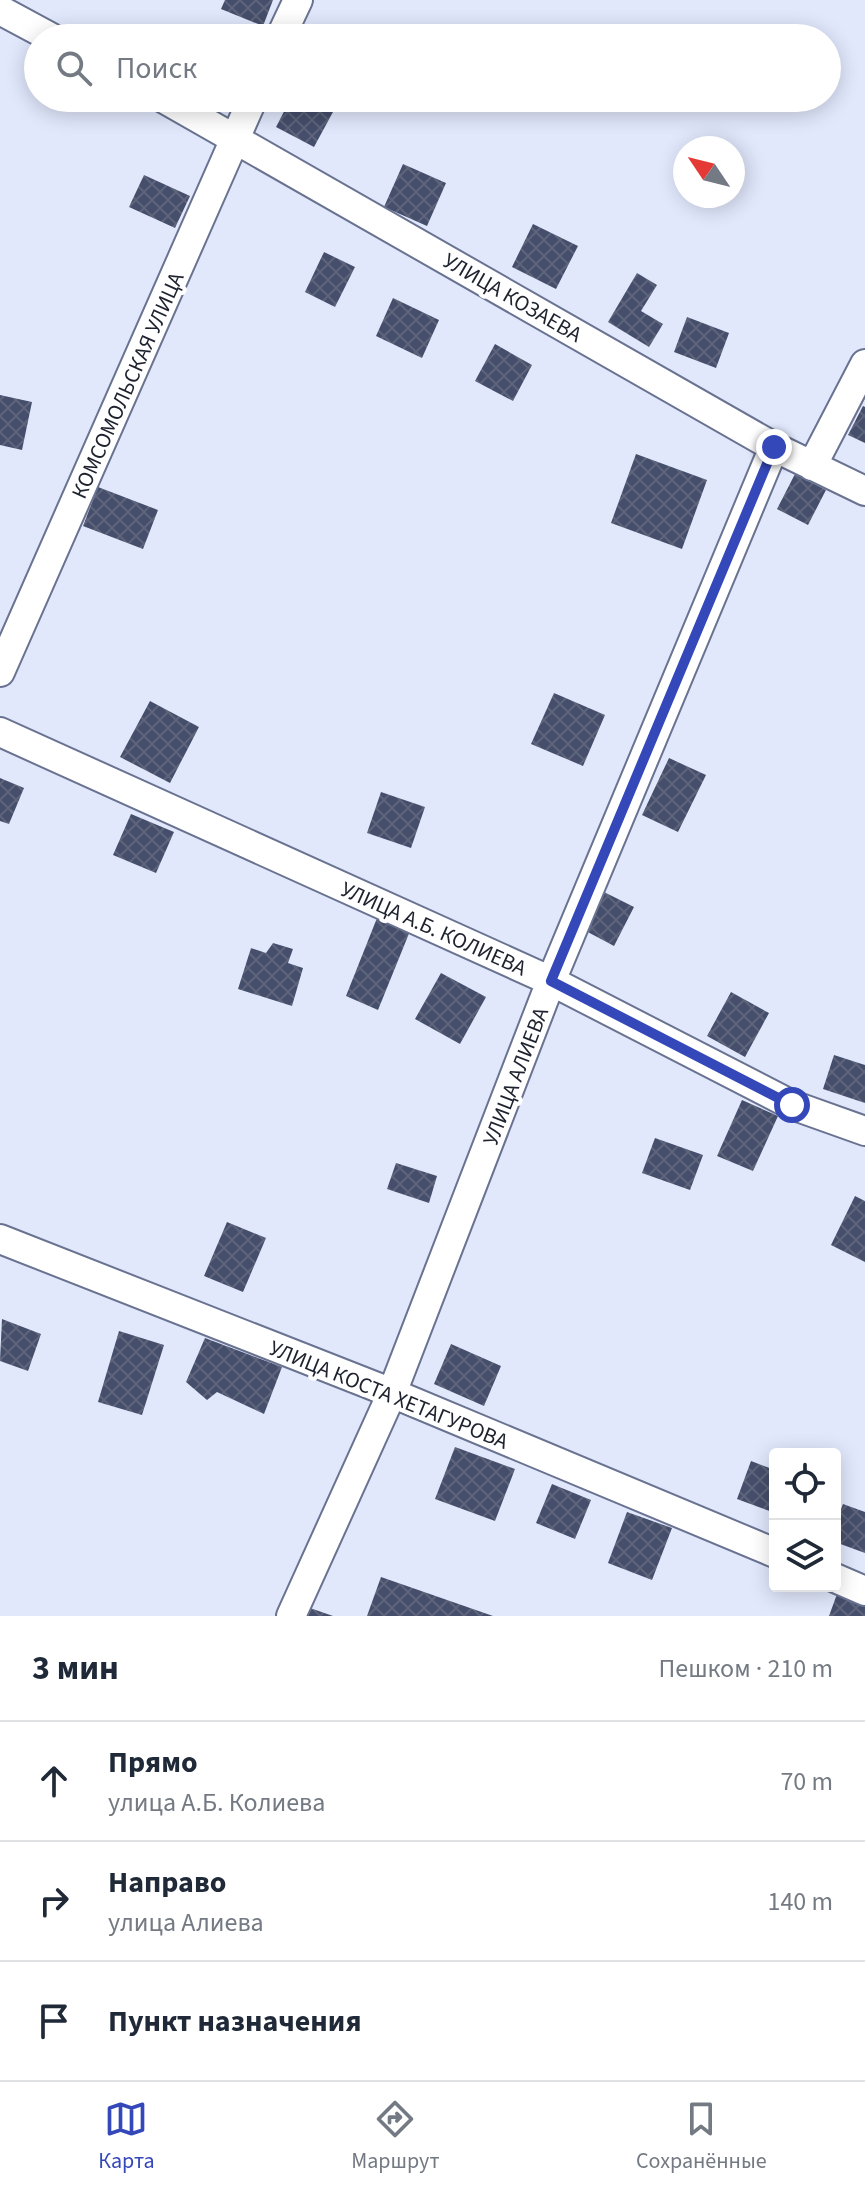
<!DOCTYPE html>
<html lang="ru">
<head>
<meta charset="utf-8">
<style>
  :root { --surface:#fff; --page:#f6f6f7; --text:#1f2937; --muted:#747a83; --line:#e0e1e3; --accent:#3448ba }
  body { margin:0; font-family:"Source Sans 3",sans-serif; background:var(--page); color:var(--text) }
  .controls { position:absolute; right:24px; bottom:24px; display:grid; overflow:hidden; border-radius:8px; box-shadow:0 4px 20px #0003 }
  .controls button { width:72px; height:72px; display:grid; place-items:center; padding:0; border:0; border-bottom:2px solid var(--line); background:var(--surface); color:var(--text); font:40px sans-serif }
  .compass { position:absolute; left:673px; top:136px; width:72px; height:72px; border-radius:50%; background:var(--surface); box-shadow:0 4px 20px #0003; rotate:305deg }
  .stop { position:absolute; width:24px; height:24px; margin:-18px; border:6px solid #3448ba; border-radius:50%; background:#fff }
  .stop.end { background:#3448ba; border-color:#fff; box-shadow:0 2px 8px #0008 }
  .list { margin:0; padding:0; list-style:none }
  h2 { display:flex; justify-content:space-between; align-items:center; height:104px; margin:0; padding:0 32px; font-size:34px }
  h2 small { font-size:26px; font-weight:400; color:var(--muted) }
  .list li { display:grid; grid-template-columns:52px 1fr auto; gap:24px; align-items:center; box-sizing:border-box; height:120px; padding:0 32px; border-top:2px solid var(--line) }
  .list b { display:block; font-size:30px; white-space:nowrap }
  .list p { margin:0; font-size:26px; white-space:nowrap; color:var(--muted) }
  .list em { font-size:26px; font-style:normal; color:var(--muted) }
  .icon { flex:none; width:44px; height:44px; fill:none; stroke:currentColor; stroke-width:2; stroke-linecap:round; stroke-linejoin:round }
  .map { position:relative; flex:none; width:865px; height:1616px; overflow:hidden }
  .search { position:absolute; background:var(--surface); box-shadow:0 4px 20px #0003; left:24px; right:24px; top:24px; height:88px; display:flex; align-items:center; gap:20px; box-sizing:border-box; padding:0 28px; border-radius:44px; color:var(--muted); font-size:30px }
  .sheet { height:464px; background:var(--surface) }
  nav { display:flex; justify-content:space-around; align-items:center; box-sizing:border-box; height:112px; border-top:2px solid var(--line); background:var(--surface); font-size:22px; color:var(--muted) }
  nav a { display:grid; justify-items:center; gap:4px }
  nav .on { color:var(--accent) }
  .map>svg:first-child { display:block }
  .building { fill:url(#building-cross-hatch) }
  .lines { fill:none; stroke-linecap:round; stroke-linejoin:round }
  .minor-casing { stroke:#697391; stroke-width:32 }
  .minor { stroke:#fff; stroke-width:28 }
  .route { stroke:#3448ba; stroke-width:10 }
  .labels { text-anchor:middle; stroke-width:8; stroke-linejoin:round; paint-order:stroke }
  .street-label { font-size:22px; fill:#1e222e; stroke:#fff }
</style>
</head>
<body>
<div class="map">
<svg width="865" height="1616" viewBox="0 0 865 1616">
  <defs>
    <pattern id="building-cross-hatch" width="8" height="8" patternUnits="userSpaceOnUse" patternTransform="scale(2)"><rect width="8" height="8" fill="#454e6a"/><path d="M0 0l8 8M0 8l8-8" fill="none" stroke="#5d647b"/></pattern>
  </defs>
  <rect width="100%" height="100%" fill="#e1e8fc"/>
  <path class="building" d="M225,0H273L263,26L221,9Z
    M291,98H325L321,106L333,112L314,147L276,127Z
    M403,164L446,183L427,226L384,207Z
    M144,175L190,196L175,228L129,207Z
    M533,224L578,246L556,289L512,267Z
    M324,252L355,267L335,307L305,292Z
    M637,273L657,285L641,311L663,324L649,347L608,322Z
    M393,298L439,320L422,358L376,336Z
    M687,317L729,333L716,368L674,352Z
    M495,344L532,365L513,401L475,381Z
    M0,395L32,402L22,450L0,445Z
    M863,406L865,407V443L848,435Z
    M636,454L707,480L682,549L611,523Z
    M795,474L826,490L808,525L777,509Z
    M98,487L158,510L143,549L83,526Z
    M554,693L605,715L583,766L531,744Z
    M150,701L199,727L170,783L120,757Z
    M669,758L706,775L678,832L642,815Z
    M0,778L24,788L9,824L0,821Z
    M381,792L425,807L411,848L367,833Z
    M131,814L174,832L156,873L113,855Z
    M604,892L634,907L614,946L584,930Z
    M377,918L410,931L378,1010L346,996Z
    M273,943L293,949L288,963L303,968L292,1006L238,989L251,948L266,953Z
    M441,973L486,997L460,1044L415,1019Z
    M731,992L769,1013L745,1057L707,1036Z
    M834,1055L865,1065V1103L823,1089Z
    M742,1100L778,1116L753,1171L717,1156Z
    M655,1138L703,1155L690,1190L642,1173Z
    M396,1163L437,1176L429,1203L387,1189Z
    M855,1196L865,1201V1262L831,1245Z
    M227,1222L266,1238L243,1292L204,1276Z
    M2,1319L41,1334L28,1371L0,1361Z
    M119,1331L164,1345L142,1415L98,1402Z
    M205,1338L282,1367L264,1414L217,1392L207,1400L186,1382Z
    M451,1344L501,1366L484,1406L434,1384Z
    M455,1447L515,1469L495,1521L435,1499Z
    M751,1461L775,1470V1513L737,1499Z
    M552,1484L591,1500L575,1539L536,1523Z
    M843,1504L865,1512V1553L835,1542V1525Z
    M627,1512L672,1528L652,1580L608,1563Z
    M381,1577L493,1616H367Z
    M837,1594L865,1605V1616H829Z
    M310,1608L333,1616H307Z"/>
  <g class="lines">
    <defs>
      <path id="minor" d="M0,10L52,38
        M280,38L298,0
        M163,98L774,447L865,491
        M812,466L865,364
        M0,672L253,98
        M0,732L551,981L792,1105L865,1131
        M0,1239L392,1393L775,1553
        M835,1578L865,1591
        M291,1616L392,1393L551,981L774,447"/>
    </defs>
    <use href="#minor" class="minor-casing"/>
    <use href="#minor" class="minor"/>
  </g>
  <g class="lines">
    <path class="route" d="M774,447L551,981L792,1105"/>
  </g>
  <g class="labels">
    <g class="street-label">
      <text transform="translate(513 297) rotate(30)" y="8">УЛИЦА КОЗАЕВА</text>
      <text transform="translate(127 385) rotate(-66)" y="8">КОМСОМОЛЬСКАЯ УЛИЦА</text>
      <text transform="translate(434 928) rotate(24)" y="8">УЛИЦА А.Б. КОЛИЕВА</text>
      <text transform="translate(515 1076) rotate(-69)" y="8">УЛИЦА АЛИЕВА</text>
      <text transform="translate(389 1394) rotate(22)" y="8">УЛИЦА КОСТА ХЕТАГУРОВА</text>
    </g>
  </g>
</svg>
<div class="controls">
<button><svg class="icon" aria-label="locate" viewBox="0 0 24 24"><circle cx="12" cy="12" r="6"/><path d="M12 2v4M12 18v4M2 12h4M18 12h4"/></svg></button>
<button><svg class="icon" aria-label="layers" viewBox="0 0 24 24"><path d="M12 4l9 5-9 5-9-5zM3 14l9 5 9-5"/></svg></button>
</div>
<svg class="compass" viewBox="-18 -18 36 36"><path d="M0-13l5 13h-10z" fill="#e53935"/><path d="M0 13l5-13h-10z" fill="#747a83"/></svg>
<div class="stop" style="left:792px;top:1105px"></div>
<div class="stop end" style="left:774px;top:447px"></div>
<div class="search"><svg class="icon" aria-label="search" viewBox="0 0 24 24"><circle cx="10" cy="10" r="6"/><path d="M15 15l6 6"/></svg>Поиск</div>
</div>
<section class="sheet">
<h2>3 мин<small>Пешком · 210 m</small></h2>
<ul class="list">
<li><svg class="icon" aria-label="ahead" viewBox="0 0 24 24"><path d="M12 20V5M6 11l6-6 6 6"/></svg><div><b>Прямо</b><p>улица А.Б. Колиева</p></div><em>70 m</em></li>
<li><svg class="icon" aria-label="right" viewBox="0 0 24 24"><path d="M7 20v-9h11M14 6l5 5-5 5"/></svg><div><b>Направо</b><p>улица Алиева</p></div><em>140 m</em></li>
<li><svg class="icon" aria-label="arrive" viewBox="0 0 24 24"><path d="M6 21V4h12l-3 4 3 4H6"/></svg><div><b>Пункт назначения</b></div></li>
</ul>
</section>
<nav>
<a class="on"><svg class="icon" aria-label="map" viewBox="0 0 24 24"><path d="M3 6l6-2 6 2 6-2v14l-6 2-6-2-6 2zM9 4v14M15 6v14"/></svg>Карта</a>
<a><svg class="icon" aria-label="directions" viewBox="0 0 24 24"><path d="M12 3l9 9-9 9-9-9zM9 14v-3h6M13 9l2 2-2 2"/></svg>Маршрут</a>
<a><svg class="icon" aria-label="saved" viewBox="0 0 24 24"><path d="M7 4h10v16l-5-4-5 4z"/></svg>Сохранённые</a>
</nav>
</body>
</html>
